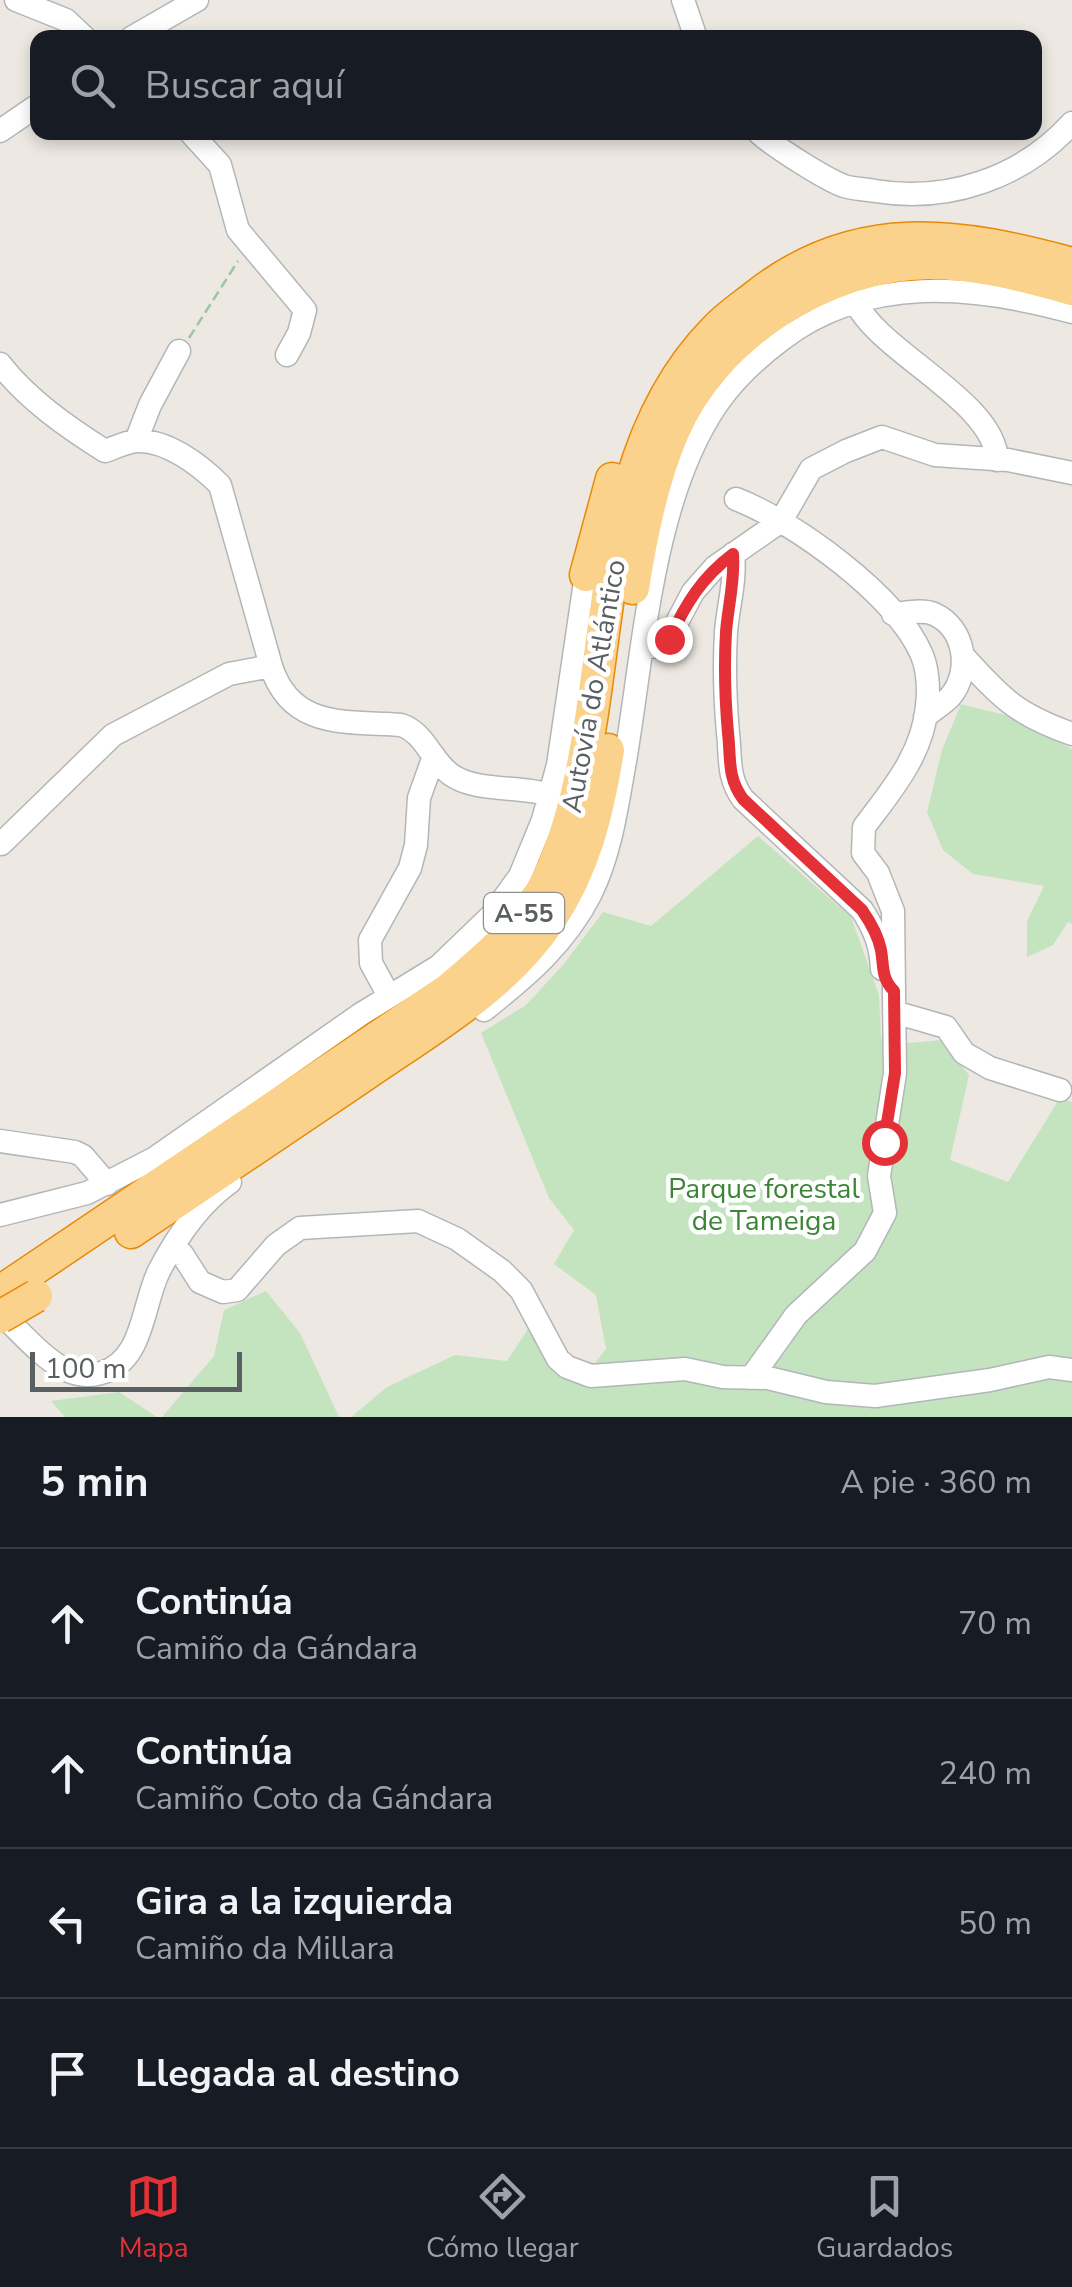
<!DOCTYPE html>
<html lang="es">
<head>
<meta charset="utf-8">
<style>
  :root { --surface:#171b24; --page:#242831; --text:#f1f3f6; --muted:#9ea1a6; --line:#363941; --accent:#e43137 }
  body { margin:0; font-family:"Nunito Sans",sans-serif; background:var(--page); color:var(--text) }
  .scale { position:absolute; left:30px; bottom:25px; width:212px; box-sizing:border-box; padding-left:10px; border:5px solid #5a5f62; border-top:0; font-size:28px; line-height:35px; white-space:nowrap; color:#5a5f62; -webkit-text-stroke:8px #fff; paint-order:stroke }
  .stop { position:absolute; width:30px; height:30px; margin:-22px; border:8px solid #e43137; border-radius:50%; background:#fff }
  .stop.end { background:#e43137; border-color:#fff; box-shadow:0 2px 10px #0008 }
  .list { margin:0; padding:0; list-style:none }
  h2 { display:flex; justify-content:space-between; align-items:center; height:130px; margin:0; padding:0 40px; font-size:42px }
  h2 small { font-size:32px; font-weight:400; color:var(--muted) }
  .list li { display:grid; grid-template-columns:65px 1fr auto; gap:30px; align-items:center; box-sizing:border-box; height:150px; padding:0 40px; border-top:2px solid var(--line) }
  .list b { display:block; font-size:38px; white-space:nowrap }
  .list p { margin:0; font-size:32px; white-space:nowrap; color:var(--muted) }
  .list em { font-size:32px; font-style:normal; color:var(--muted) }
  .icon { flex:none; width:55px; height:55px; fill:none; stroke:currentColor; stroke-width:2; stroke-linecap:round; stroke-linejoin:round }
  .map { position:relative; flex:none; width:1072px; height:1417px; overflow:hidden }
  .search { position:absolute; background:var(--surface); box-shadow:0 5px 15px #0003; left:30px; right:30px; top:30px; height:110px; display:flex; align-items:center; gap:25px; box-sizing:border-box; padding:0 35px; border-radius:20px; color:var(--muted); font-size:38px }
  .sheet { height:730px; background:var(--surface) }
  nav { display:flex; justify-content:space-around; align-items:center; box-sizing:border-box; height:140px; border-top:2px solid var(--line); background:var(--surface); font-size:28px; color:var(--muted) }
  nav a { display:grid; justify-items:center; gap:5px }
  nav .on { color:var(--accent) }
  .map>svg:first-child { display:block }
  .green { fill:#c3e4bf }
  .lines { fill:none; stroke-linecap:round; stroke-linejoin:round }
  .minor-casing { stroke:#b3b6b9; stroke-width:25 }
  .highway-casing { stroke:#e88907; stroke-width:35 }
  .path { stroke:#99c7a1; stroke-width:2.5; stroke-dasharray:10 5; stroke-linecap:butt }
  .minor { stroke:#fff; stroke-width:22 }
  .highway { stroke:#fad28c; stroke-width:32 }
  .highway-bridge-casing { stroke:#e88907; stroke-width:35; stroke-linecap:butt }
  .highway-bridge { stroke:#fad28c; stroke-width:32 }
  .route { stroke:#e43137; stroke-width:12 }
  .labels { text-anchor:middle; stroke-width:9; stroke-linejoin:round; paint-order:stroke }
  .shield { fill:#fff; stroke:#8c8f91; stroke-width:2.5 }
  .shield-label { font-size:25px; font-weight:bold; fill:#5a5f62 }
  .street-label { font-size:28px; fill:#5a5f62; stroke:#fff }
  .park-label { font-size:28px; fill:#3c8537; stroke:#fff }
</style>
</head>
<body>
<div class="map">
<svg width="1072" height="1417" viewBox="0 0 1072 1417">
  <rect width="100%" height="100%" fill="#ede9e2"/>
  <path class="green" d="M961,704L1005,715L1072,749V924L1068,922L1053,945L1027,957V921L1044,886L973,874L943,850L927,812L942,750Z
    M758,836L851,917L879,995L881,1039L910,1043L941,1040L969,1075L950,1160L1008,1182L1060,1098L1072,1102V1417H351L387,1387L455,1355L507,1361L528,1329L546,1355L595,1363L606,1349L596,1295L554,1264L574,1230L549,1198L481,1033L526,1005L563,965L603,912L651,926Z
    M266,1291L300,1333L339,1417H162L214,1356L224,1310Z
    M119,1392L157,1417H65L51,1401Z"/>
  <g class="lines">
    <defs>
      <path id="minor" d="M16,0L66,20L85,38
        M683,0L696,38
        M131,38L197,0
        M0,131L38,105
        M190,132L220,165L238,230L305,310L299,333L287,355
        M758,132C773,146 825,179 844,186C853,189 865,189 875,191C948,203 1022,178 1072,123
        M855,301C878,352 995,401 997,460
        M0,364C27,399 67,427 105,451C114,448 126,442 136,441C166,439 200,465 220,485L271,666L229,674L113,735L1,844
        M136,441L150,405L179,351
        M736,499C793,521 896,595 921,653C928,668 929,690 927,706C923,754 891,791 864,827L863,853L878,873L893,911L895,1073L879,1176L885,1213L865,1251L796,1315L751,1378
        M733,554C736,581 728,606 726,632C724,666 725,699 728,733C731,759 727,777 743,799L862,910C875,930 881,946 882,969
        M893,614C905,613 923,609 934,614C965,628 972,671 950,697C943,704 933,710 925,717
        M643,648L665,645L693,592L715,567L781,521L811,469L846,451L882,437L935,455L1008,460L1072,473
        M965,658C1003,700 1017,714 1072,734
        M271,666C291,730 348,721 401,725C425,733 430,759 450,774C476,793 519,785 550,795
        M389,996L371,963L370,940L410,868L416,845L419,798L434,756
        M484,1010C527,976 566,943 591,893C611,852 617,806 625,761C644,649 652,499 717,404C735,378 757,358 781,340C867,274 974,285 1072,312
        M894,1012L946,1027L964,1053L990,1068L1060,1090
        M0,1141L75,1152L83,1156L107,1184
        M0,1215L87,1193L155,1158L361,1014L439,966L491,916L520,876L543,820L558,765L586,575
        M170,1253L182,1254L200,1282L223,1292L237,1290L276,1245L300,1228L418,1221L457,1239L502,1271L521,1290L558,1359L567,1367L591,1376L685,1369L723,1377L768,1378L826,1392L875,1396L990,1380L1049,1367L1072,1370
        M0,1313C20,1331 40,1356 64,1369C76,1375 88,1377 101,1373C144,1361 142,1305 159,1271C176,1238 199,1204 230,1182"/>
      <path id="highway" d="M586,575L612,479
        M633,588C641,536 652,480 673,432C713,337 825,264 929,263C978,263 1025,276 1072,289
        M131,1232C208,1180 286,1128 364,1075C429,1030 504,988 549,921C585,868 598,812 608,750
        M0,1292L448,990C483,960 523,928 545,885C571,833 582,776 591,719C612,586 615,432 715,330C727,317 742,307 756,296C856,217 958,233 1072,264"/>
    </defs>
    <use href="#minor" class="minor-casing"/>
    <use href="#highway" class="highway-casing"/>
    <path class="path" d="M189,338L238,261"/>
    <use href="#minor" class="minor"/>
    <use href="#highway" class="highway"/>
    <defs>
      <path id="highway-bridge" d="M0,1317L36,1296"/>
    </defs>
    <use href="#highway-bridge" class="highway-bridge-casing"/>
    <use href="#highway-bridge" class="highway-bridge"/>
  </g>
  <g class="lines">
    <path class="route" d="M669,639C686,604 701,578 733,554C735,581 728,606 726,632C724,666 725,699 728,733C731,759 727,777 743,799L862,910C871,923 878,935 881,950C884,967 881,978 894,991L895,1073L884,1142"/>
  </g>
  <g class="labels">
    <rect class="shield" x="484" y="893" width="80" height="40" rx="8"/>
    <g class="shield-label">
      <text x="524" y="922">A-55</text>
    </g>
    <g class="street-label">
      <text transform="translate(593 686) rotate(-80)" y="10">Autovía do Atlántico</text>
    </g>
    <g class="park-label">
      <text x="764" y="1198">Parque forestal<tspan x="764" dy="32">de Tameiga</tspan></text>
    </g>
  </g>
</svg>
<div class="scale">100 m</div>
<div class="stop" style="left:884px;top:1142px"></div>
<div class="stop end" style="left:669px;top:639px"></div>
<div class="search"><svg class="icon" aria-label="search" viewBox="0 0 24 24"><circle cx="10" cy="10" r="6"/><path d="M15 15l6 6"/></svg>Buscar aquí</div>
</div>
<section class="sheet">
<h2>5 min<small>A pie · 360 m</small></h2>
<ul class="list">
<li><svg class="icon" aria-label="ahead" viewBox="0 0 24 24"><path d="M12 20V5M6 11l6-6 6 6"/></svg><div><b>Continúa</b><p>Camiño da Gándara</p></div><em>70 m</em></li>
<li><svg class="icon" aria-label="ahead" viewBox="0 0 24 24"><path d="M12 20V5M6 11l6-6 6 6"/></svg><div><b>Continúa</b><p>Camiño Coto da Gándara</p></div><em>240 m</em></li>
<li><svg class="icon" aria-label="left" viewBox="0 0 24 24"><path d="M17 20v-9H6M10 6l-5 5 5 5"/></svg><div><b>Gira a la izquierda</b><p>Camiño da Millara</p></div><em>50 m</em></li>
<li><svg class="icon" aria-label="arrive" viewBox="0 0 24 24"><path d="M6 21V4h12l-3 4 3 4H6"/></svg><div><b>Llegada al destino</b></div></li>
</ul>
</section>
<nav>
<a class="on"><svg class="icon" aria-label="map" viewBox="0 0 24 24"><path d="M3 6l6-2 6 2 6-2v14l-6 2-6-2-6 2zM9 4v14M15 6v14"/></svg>Mapa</a>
<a><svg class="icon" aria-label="directions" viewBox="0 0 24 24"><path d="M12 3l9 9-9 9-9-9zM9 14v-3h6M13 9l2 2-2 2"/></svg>Cómo llegar</a>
<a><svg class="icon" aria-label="saved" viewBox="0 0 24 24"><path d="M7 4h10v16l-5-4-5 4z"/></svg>Guardados</a>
</nav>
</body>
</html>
